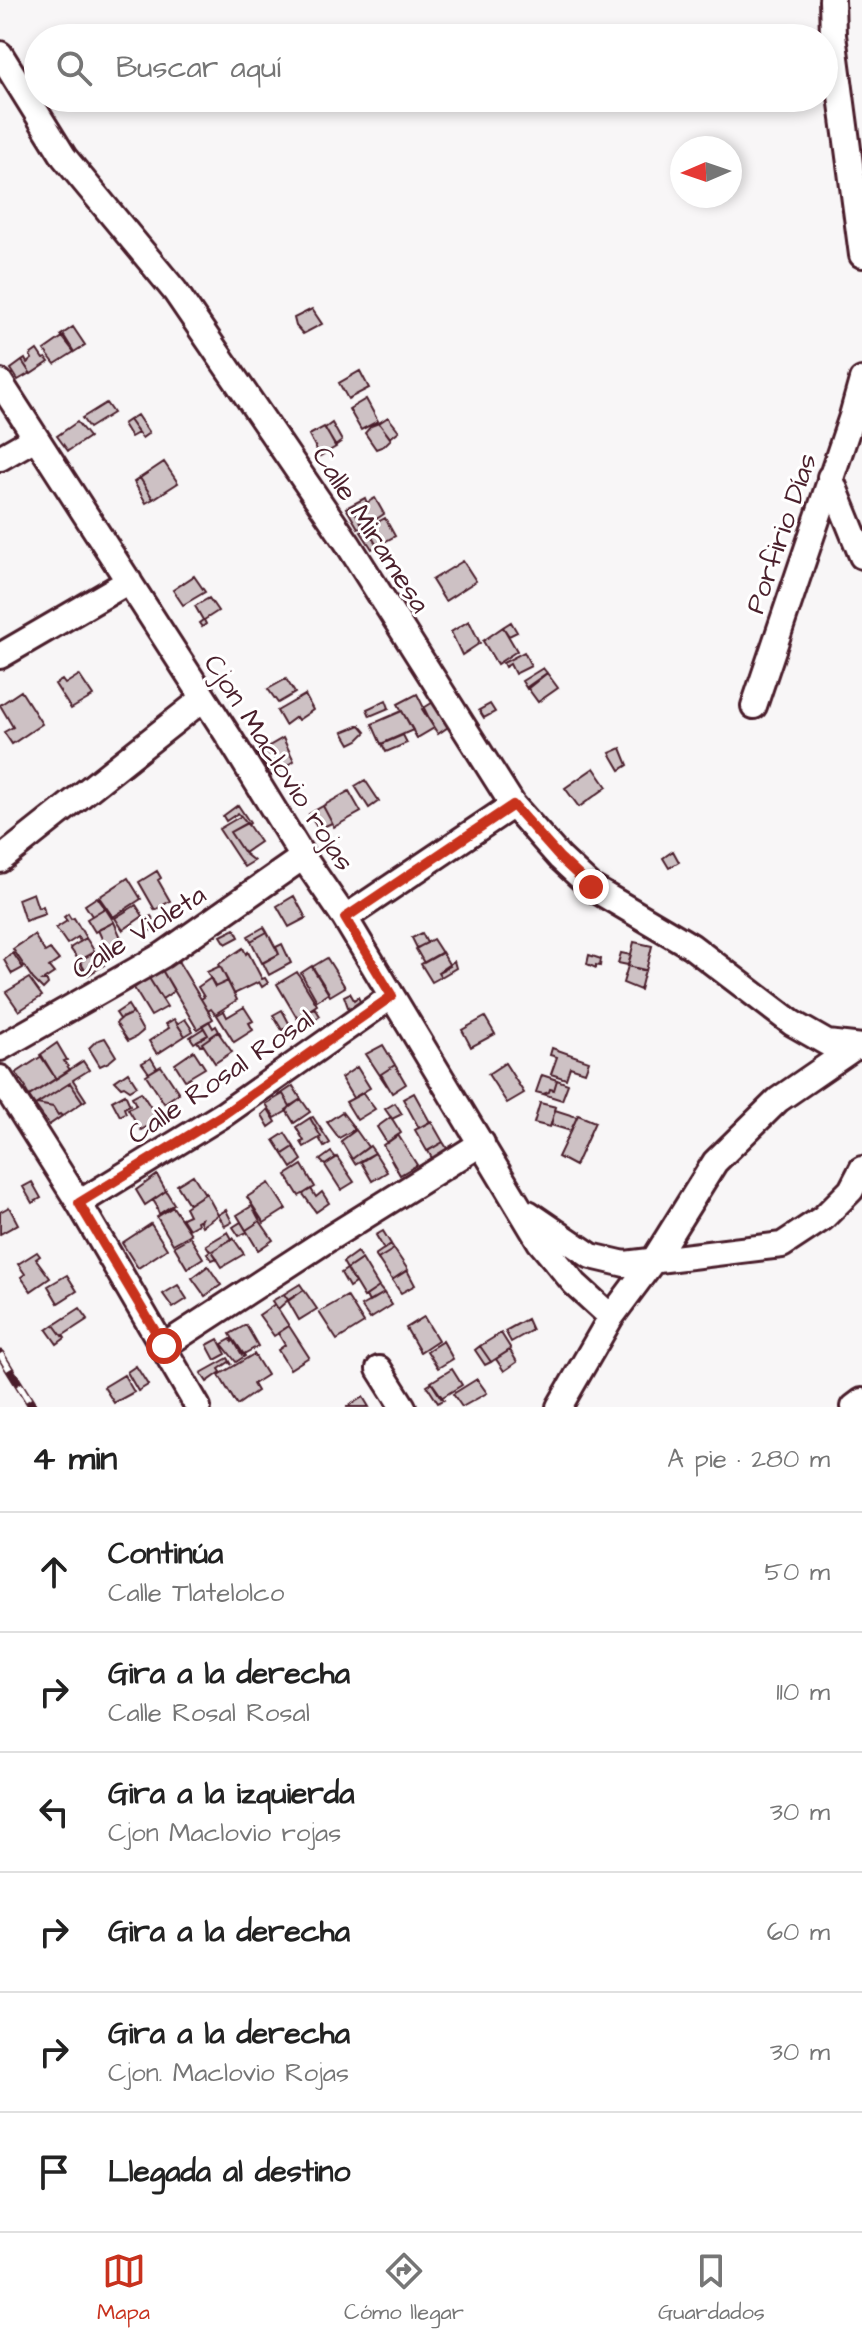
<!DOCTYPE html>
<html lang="es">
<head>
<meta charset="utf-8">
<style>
  :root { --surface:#fff; --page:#f6f6f6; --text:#222; --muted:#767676; --line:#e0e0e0; --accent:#c8321e }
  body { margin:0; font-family:"Architects Daughter",sans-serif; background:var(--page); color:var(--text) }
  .compass { position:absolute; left:670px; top:136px; width:72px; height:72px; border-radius:50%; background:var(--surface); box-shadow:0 4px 12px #0003; rotate:268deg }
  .stop { position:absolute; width:24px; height:24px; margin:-18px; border:6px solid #c8321e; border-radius:50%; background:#fff }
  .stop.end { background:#c8321e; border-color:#fff; box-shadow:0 2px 8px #0008 }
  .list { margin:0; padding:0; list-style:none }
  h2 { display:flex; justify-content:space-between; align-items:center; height:104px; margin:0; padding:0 32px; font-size:34px }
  h2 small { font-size:26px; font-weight:400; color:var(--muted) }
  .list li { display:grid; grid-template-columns:52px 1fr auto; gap:24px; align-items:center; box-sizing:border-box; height:120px; padding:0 32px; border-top:2px solid var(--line) }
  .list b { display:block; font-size:30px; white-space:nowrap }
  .list p { margin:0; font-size:26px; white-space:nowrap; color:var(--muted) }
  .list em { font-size:26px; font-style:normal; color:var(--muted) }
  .icon { flex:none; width:44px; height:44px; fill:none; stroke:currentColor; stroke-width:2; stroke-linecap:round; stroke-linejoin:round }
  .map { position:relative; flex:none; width:862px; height:1407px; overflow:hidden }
  .search { position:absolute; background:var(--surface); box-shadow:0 4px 12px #0003; left:24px; right:24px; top:24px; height:88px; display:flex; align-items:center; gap:20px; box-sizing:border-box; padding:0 28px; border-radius:44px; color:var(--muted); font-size:30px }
  .sheet { height:824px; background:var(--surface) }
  nav { display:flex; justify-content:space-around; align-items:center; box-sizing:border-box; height:112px; border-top:2px solid var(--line); background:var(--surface); font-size:22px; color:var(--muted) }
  nav a { display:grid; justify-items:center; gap:4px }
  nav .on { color:var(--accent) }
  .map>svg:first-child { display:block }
  .building { fill:#cdc1c4; stroke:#4a1f2b; stroke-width:2 }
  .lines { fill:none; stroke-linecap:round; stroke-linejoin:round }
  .minor-casing { stroke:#4a1f2b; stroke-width:30 }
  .minor { stroke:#fff; stroke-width:24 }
  .rail-casing { stroke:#4a1f2b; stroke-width:9 }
  .rail { stroke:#fff; stroke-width:6; stroke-dasharray:18; stroke-linecap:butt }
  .route { stroke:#c8321e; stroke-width:10 }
  .labels { text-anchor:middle; stroke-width:6; stroke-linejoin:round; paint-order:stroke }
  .street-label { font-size:28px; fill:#4a1f2b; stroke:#fff }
</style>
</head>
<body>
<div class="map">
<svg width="862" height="1407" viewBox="0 0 862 1407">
  <rect width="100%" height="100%" fill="#f8f6f7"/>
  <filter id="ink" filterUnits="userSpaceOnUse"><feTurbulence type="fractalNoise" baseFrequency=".0125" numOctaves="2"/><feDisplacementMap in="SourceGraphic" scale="16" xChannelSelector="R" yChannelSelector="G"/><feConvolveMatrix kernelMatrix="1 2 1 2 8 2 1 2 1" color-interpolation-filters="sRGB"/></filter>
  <g filter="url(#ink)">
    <path class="building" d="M312,309L322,324L303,334L296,326L294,318Z
      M73,327L85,345L74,352L61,335Z
      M64,336L74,352L55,364L44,350Z
      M37,350L43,359L46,358L49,362L31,374L22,361L25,359L27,363L32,359L30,355Z
      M22,361L30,373L18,380L11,369Z
      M360,371L369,388L348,399L339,383Z
      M366,399L378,421L361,430L349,409Z
      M106,403L113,413L89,428L82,418Z
      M137,415L149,433L142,438L129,420Z
      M388,417L399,431L390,438L379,423Z
      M129,420L138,433L131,437L123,424Z
      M77,422L89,437L68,451L57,436Z
      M332,423L342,441L335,446L325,428Z
      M379,423L391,439L384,446L376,449L365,433L371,426Z
      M324,427L336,447L320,456L309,435Z
      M164,462L178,483L153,499L140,478Z
      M140,478L153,499L146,503L134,482Z
      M365,498L367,503L354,510L363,526L358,528L346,508Z
      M375,498L384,514L364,527L354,510Z
      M385,518L395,536L377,546L367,528Z
      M367,528L377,546L372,549L361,532Z
      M463,561L476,581L445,601L432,580Z
      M194,576L205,592L183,605L173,590Z
      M209,598L218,611L204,620L206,624L202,627L199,623L203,620L195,606Z
      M469,621L480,643L462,655L451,632Z
      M511,622L517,632L509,636L503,627Z
      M503,627L517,651L497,664L483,641Z
      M524,652L531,666L515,674L510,664L505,667L503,663Z
      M543,668L547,673L527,689L522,681Z
      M547,673L558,688L538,702L527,687Z
      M79,675L93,696L71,709L55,684L62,680L65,684Z
      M286,679L295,693L278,703L268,689Z
      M21,691L42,724L12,744L4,732L13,727L0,705Z
      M417,694L434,728L417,738L398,704Z
      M305,695L313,710L298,720L296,717L285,725L277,711Z
      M386,700L389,708L370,716L367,709Z
      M435,701L451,725L438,734L422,709Z
      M490,704L495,712L484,718L479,710Z
      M402,711L413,730L381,744L372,724Z
      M360,725L366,732L358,740L350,744L343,732Z
      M403,735L407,743L386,752L382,744Z
      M283,738L294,761L271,776L257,753Z
      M621,748L628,765L620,770L610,753Z
      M594,768L607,787L579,807L565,788Z
      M365,780L379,801L369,808L355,786Z
      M349,791L361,812L334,827L323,806Z
      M238,805L250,823L248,825L238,813L226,821L223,816Z
      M323,806L332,823L323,827L321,824L317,827L309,814Z
      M241,816L246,823L230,832L244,853L254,861L244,867L219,829Z
      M247,823L260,842L244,853L230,832Z
      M673,851L679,862L669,868L663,858Z
      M157,871L161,878L158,880L170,901L155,910L139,882Z
      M128,878L141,899L113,917L99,897Z
      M33,893L38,908L43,906L45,914L25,921L18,899Z
      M294,896L306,918L289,927L277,906Z
      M97,897L105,908L92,916L85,905Z
      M136,905L143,916L123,930L115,918Z
      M105,908L114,922L95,932L87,919Z
      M68,914L71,919L74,918L86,938L80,942L78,937L67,944L56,928L67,921L64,917Z
      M151,916L158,926L148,932L144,923V920Z
      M114,922L123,942L107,950L98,930Z
      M264,927L267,932L251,941L248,936Z
      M235,929L239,937L226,944L221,936Z
      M267,932L279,954L262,963L251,941Z
      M422,933L427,943L417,948L412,938Z
      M34,935L45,952L50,949L59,960L49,967L54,973L42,981H47L48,984L43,989L33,979L13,949Z
      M86,938L95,952L82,959L83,960L80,962L84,969L82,970L77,964L80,962L70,948Z
      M433,939L442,953L424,963L416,949Z
      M634,942L652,946L646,971L628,966Z
      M282,944L291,963L269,975L263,963L279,954L276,947Z
      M243,948L246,954L248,952L262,979L265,978L268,983L262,987L259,982L234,994L219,964Z
      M95,952L104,965L88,975L80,962L83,960L82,959Z
      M442,952L450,966L438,972L441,977L432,982L421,964Z
      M13,953L23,968L12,974L4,960Z
      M621,953L631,955L628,965L618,963Z
      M589,955L601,959L600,966L596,965V968L587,964Z
      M327,958L345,987L330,996L312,967Z
      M178,961L213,1019L197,1029L162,970Z
      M454,961L456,968L441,977L438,972Z
      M220,966L228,981L215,987L207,972Z
      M312,966L329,993L317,1001L301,973Z
      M628,966L645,970L640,990L623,983Z
      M162,970L174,991L162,999L149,978Z
      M297,972L317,1005L297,1018L277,984Z
      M29,978L42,996L19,1011L6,992Z
      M149,978L167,1007L151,1016L134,988Z
      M211,978L215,987L228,981L237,1000L215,1014L211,1009L208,1011L201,999L204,997L198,987Z
      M350,993L354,1000L358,997L361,1003L349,1010L344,996Z
      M128,1005L133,1013L120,1019L116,1013Z
      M244,1007L253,1021L249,1023L253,1030L234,1042L217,1015L224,1011L227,1017Z
      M315,1008L320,1016L316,1019L314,1017L305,1023L300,1016Z
      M282,1010L290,1025L282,1030L273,1015Z
      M133,1013L143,1031L136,1037L128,1041L116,1023L123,1017Z
      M485,1017L495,1034L471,1047L462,1030Z
      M174,1019L185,1036L157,1054L149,1041L169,1028L166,1024Z
      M185,1019L193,1031L185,1036L177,1024Z
      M209,1021L213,1028L216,1026L221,1035L218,1032L202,1043L203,1045L200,1046L197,1041L208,1035L202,1025Z
      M204,1028L208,1035L194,1043L190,1037Z
      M218,1032L232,1052L215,1063L202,1043Z
      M105,1038L116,1056L109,1062L100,1066L89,1048L96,1041Z
      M57,1043L67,1060L64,1061L70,1070L56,1079L40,1055Z
      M383,1045L395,1065L381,1074L387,1086L366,1054Z
      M552,1048L589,1061L585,1072L570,1067L566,1079L551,1074L557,1057L550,1055Z
      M194,1051L205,1068L185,1080L175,1064Z
      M42,1056L56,1079L29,1096L25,1089L26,1088L16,1073Z
      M151,1058L157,1068L149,1073L142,1063Z
      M83,1061L89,1070L73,1080L86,1100L83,1102L70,1083L35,1105L29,1096Z
      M505,1063L524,1093L507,1103L488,1074Z
      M395,1065L406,1084L392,1093L381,1074Z
      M161,1066L179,1093L164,1103L146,1075Z
      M357,1067L370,1088L353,1098L341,1078Z
      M128,1072L137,1086L130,1090L124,1086L121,1087L115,1081Z
      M542,1075L557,1080L554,1090L550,1089L549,1092L543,1094L536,1092Z
      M557,1080L568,1084L562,1100L543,1094L549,1092L550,1089L554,1090Z
      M70,1083L83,1102L62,1116L60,1114L58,1115L53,1107L37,1104Z
      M293,1086L301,1099L290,1106L283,1094L278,1096Z
      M141,1092L155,1114L157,1121L141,1130L128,1109L136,1105L132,1097Z
      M363,1093L375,1109L357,1120L346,1102Z
      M414,1093L430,1122L419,1128L403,1099Z
      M125,1094L130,1105L124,1108L126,1113L120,1116L112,1101Z
      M283,1094L290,1106L287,1111L275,1118L266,1104Z
      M301,1099L310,1112L294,1123L286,1110Z
      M395,1103L402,1114L392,1119L385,1109Z
      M540,1103L556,1107L550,1127L534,1123Z
      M37,1104L53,1107L58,1115L60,1114L62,1116L49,1125L35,1105Z
      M268,1109L276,1122L269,1127L262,1115Z
      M555,1110L577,1117L571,1131L551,1125Z
      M342,1112L355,1129L339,1138L327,1122Z
      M578,1115L595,1122L575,1166L558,1157Z
      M313,1117L330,1143L324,1147L319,1138L321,1137L310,1118Z
      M391,1117L401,1133L387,1143L377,1127Z
      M310,1118L321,1137L304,1147L301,1142L304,1141L296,1127Z
      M431,1121L443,1142L427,1151L415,1130Z
      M356,1130L368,1147L352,1159L341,1141Z
      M285,1133L294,1147L283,1154L274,1140Z
      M398,1135L417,1165L400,1175L383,1145Z
      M443,1142L448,1150L433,1160L428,1151Z
      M370,1146L375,1153L355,1164L352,1159Z
      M294,1147L302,1160L292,1168L283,1154Z
      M331,1152L336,1158L325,1165L320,1160Z
      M375,1153L387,1172L372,1181L361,1162Z
      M337,1157L354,1182L341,1190L325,1165Z
      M302,1165L315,1187L299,1196L286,1175Z
      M157,1175L166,1191L145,1205L136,1190Z
      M193,1175L205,1194L189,1204L177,1185Z
      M32,1182L41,1198L32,1203L23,1187Z
      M269,1183L286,1209L264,1223L247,1197Z
      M311,1189L316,1197L322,1192L329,1203L316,1212L303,1194Z
      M166,1191L174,1204L159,1214L157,1209L158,1208L153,1200Z
      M206,1193L218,1215L202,1226L200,1221L201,1219L197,1221L198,1224L189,1229L182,1218L189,1215L185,1207Z
      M252,1206L260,1221L246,1230L237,1215Z
      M9,1207L18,1224L0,1234V1212Z
      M173,1207L191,1234L173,1244L157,1217Z
      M226,1210L232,1222L225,1226L218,1215Z
      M260,1221L273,1240L258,1250L246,1230Z
      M241,1222L247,1232L239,1236L233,1227Z
      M151,1224L167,1249L138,1268L122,1243Z
      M383,1231L391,1244L384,1249L376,1235Z
      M228,1232L232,1239L212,1251L217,1258L212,1260L207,1253L210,1251L206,1245Z
      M190,1237L203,1258L187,1268L174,1246Z
      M233,1238L244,1254L222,1267L212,1251Z
      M391,1244L394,1249L378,1259L379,1261L375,1255Z
      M394,1249L408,1270L392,1280L378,1259Z
      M37,1252L40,1256L36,1259L50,1278L31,1291L21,1277L25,1274L18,1264Z
      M357,1252L362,1259L347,1269L343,1262Z
      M362,1259L379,1287L364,1297L347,1269Z
      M208,1266L221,1285L205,1296L192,1278Z
      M347,1269L355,1283L349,1287L341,1273Z
      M407,1270L415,1285L401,1293L392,1280Z
      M67,1275L77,1291L58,1303L48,1286Z
      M300,1284L304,1290L288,1300L284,1294Z
      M178,1285L187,1299L173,1308L163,1294Z
      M379,1287L384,1293L369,1302L366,1296Z
      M304,1290L317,1309L299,1320L288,1301Z
      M384,1293L392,1305L370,1319L361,1306Z
      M284,1294L288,1300L278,1309L272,1301Z
      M347,1296L364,1323L337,1340L319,1312Z
      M275,1304L289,1326L274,1336L259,1315Z
      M80,1308L88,1319L62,1336L54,1325Z
      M424,1317L438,1340L420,1352L406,1328Z
      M527,1319L532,1330L511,1342L505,1331Z
      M54,1325L62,1336L63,1335L65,1338L57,1344L47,1330Z
      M246,1325L258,1346L242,1355L230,1334Z
      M289,1326L309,1357L290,1369L278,1350L285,1345L278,1333Z
      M501,1333L511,1349L491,1362L480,1346Z
      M218,1339L226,1354L215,1360L207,1345Z
      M231,1339L232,1342L234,1340L245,1356L236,1362L222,1344Z
      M443,1341L453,1359L438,1368L427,1351Z
      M480,1346L491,1362L485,1365L475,1350Z
      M510,1350L517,1362L504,1371L496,1359Z
      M254,1354L267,1375L253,1384L257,1391L237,1405L219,1375Z
      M228,1358L232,1365L229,1362L219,1369L221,1372L207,1382L201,1373Z
      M136,1366L148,1385L138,1391L127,1372Z
      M452,1369L462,1385L441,1398L431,1382Z
      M124,1375L134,1392L114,1403L104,1387Z
      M477,1379L487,1393L462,1407L453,1394Z
      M432,1383L444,1400L438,1403L427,1386Z
      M363,1397L369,1407H346L348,1406Z"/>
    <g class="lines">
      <defs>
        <path id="minor" d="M832,0L833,35L862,255
          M0,54L64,157L175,291L348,544L513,805L560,858L591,887L691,946L792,1023L827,1043L862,1047
          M0,382L229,737L303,857L345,918L540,1242L575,1284L611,1317
          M0,458L35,438
          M830,477L862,556
          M0,656L129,581
          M754,706L852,416L862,380
          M0,860L204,698
          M345,918L513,805
          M0,1048L163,955L303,857
          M0,1078L79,1203L198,1407
          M79,1203L224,1114L392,996
          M528,1213L591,1256L625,1264L782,1245L823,1218L851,1190L862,1169
          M164,1346L325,1241L482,1143
          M379,1369L403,1407
          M559,1407L611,1317L655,1258L715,1162L778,1100L855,1047
          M854,1407L862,1401"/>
      </defs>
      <use href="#minor" class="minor-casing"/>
      <use href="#minor" class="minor"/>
      <defs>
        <path id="rail" d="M0,1354L33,1407"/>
      </defs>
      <use href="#rail" class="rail-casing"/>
      <use href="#rail" class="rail"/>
    </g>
  </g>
  <g class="lines" filter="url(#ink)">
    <path class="route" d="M164,1346L79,1203L224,1114L392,996L345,918L513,805L560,858L591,887"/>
  </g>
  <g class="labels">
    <g class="street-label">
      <text transform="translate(372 529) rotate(57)" y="10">Calle Miramesa</text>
      <text transform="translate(780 533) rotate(-71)" y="10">Porfirio Días</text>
      <text transform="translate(280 762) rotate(57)" y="10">Cjon Maclovio rojas</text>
      <text transform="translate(138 931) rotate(-32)" y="10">Calle Violeta</text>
      <text transform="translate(220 1076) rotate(-34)" y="10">Calle Rosal Rosal</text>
    </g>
  </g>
</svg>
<svg class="compass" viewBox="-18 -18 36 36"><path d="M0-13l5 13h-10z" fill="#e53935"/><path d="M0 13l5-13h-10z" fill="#767676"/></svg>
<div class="stop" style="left:164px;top:1346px"></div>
<div class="stop end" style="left:591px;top:887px"></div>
<div class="search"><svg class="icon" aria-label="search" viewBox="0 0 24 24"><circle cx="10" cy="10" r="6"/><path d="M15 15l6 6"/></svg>Buscar aquí</div>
</div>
<section class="sheet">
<h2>4 min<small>A pie · 280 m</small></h2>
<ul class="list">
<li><svg class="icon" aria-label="ahead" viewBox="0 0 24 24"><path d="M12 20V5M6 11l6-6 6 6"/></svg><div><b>Continúa</b><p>Calle Tlatelolco</p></div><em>50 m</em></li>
<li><svg class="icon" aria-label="right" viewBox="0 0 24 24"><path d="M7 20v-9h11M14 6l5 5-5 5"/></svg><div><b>Gira a la derecha</b><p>Calle Rosal Rosal</p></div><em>110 m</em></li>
<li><svg class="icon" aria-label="left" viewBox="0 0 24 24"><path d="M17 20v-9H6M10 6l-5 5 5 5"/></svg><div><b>Gira a la izquierda</b><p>Cjon Maclovio rojas</p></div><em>30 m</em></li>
<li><svg class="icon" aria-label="right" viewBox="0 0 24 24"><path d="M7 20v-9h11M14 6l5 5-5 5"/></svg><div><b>Gira a la derecha</b></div><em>60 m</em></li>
<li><svg class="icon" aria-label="right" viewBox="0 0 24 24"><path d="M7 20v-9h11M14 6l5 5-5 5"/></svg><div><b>Gira a la derecha</b><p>Cjon. Maclovio Rojas</p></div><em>30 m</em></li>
<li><svg class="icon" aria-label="arrive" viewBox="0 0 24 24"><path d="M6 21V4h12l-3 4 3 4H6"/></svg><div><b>Llegada al destino</b></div></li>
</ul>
</section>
<nav>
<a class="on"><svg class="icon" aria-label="map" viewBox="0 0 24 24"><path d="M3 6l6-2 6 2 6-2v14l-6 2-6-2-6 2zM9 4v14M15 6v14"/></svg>Mapa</a>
<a><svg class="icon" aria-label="directions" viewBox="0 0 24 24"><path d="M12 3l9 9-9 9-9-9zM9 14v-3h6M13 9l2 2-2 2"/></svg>Cómo llegar</a>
<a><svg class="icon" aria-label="saved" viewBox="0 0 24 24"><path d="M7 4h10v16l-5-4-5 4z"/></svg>Guardados</a>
</nav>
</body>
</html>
